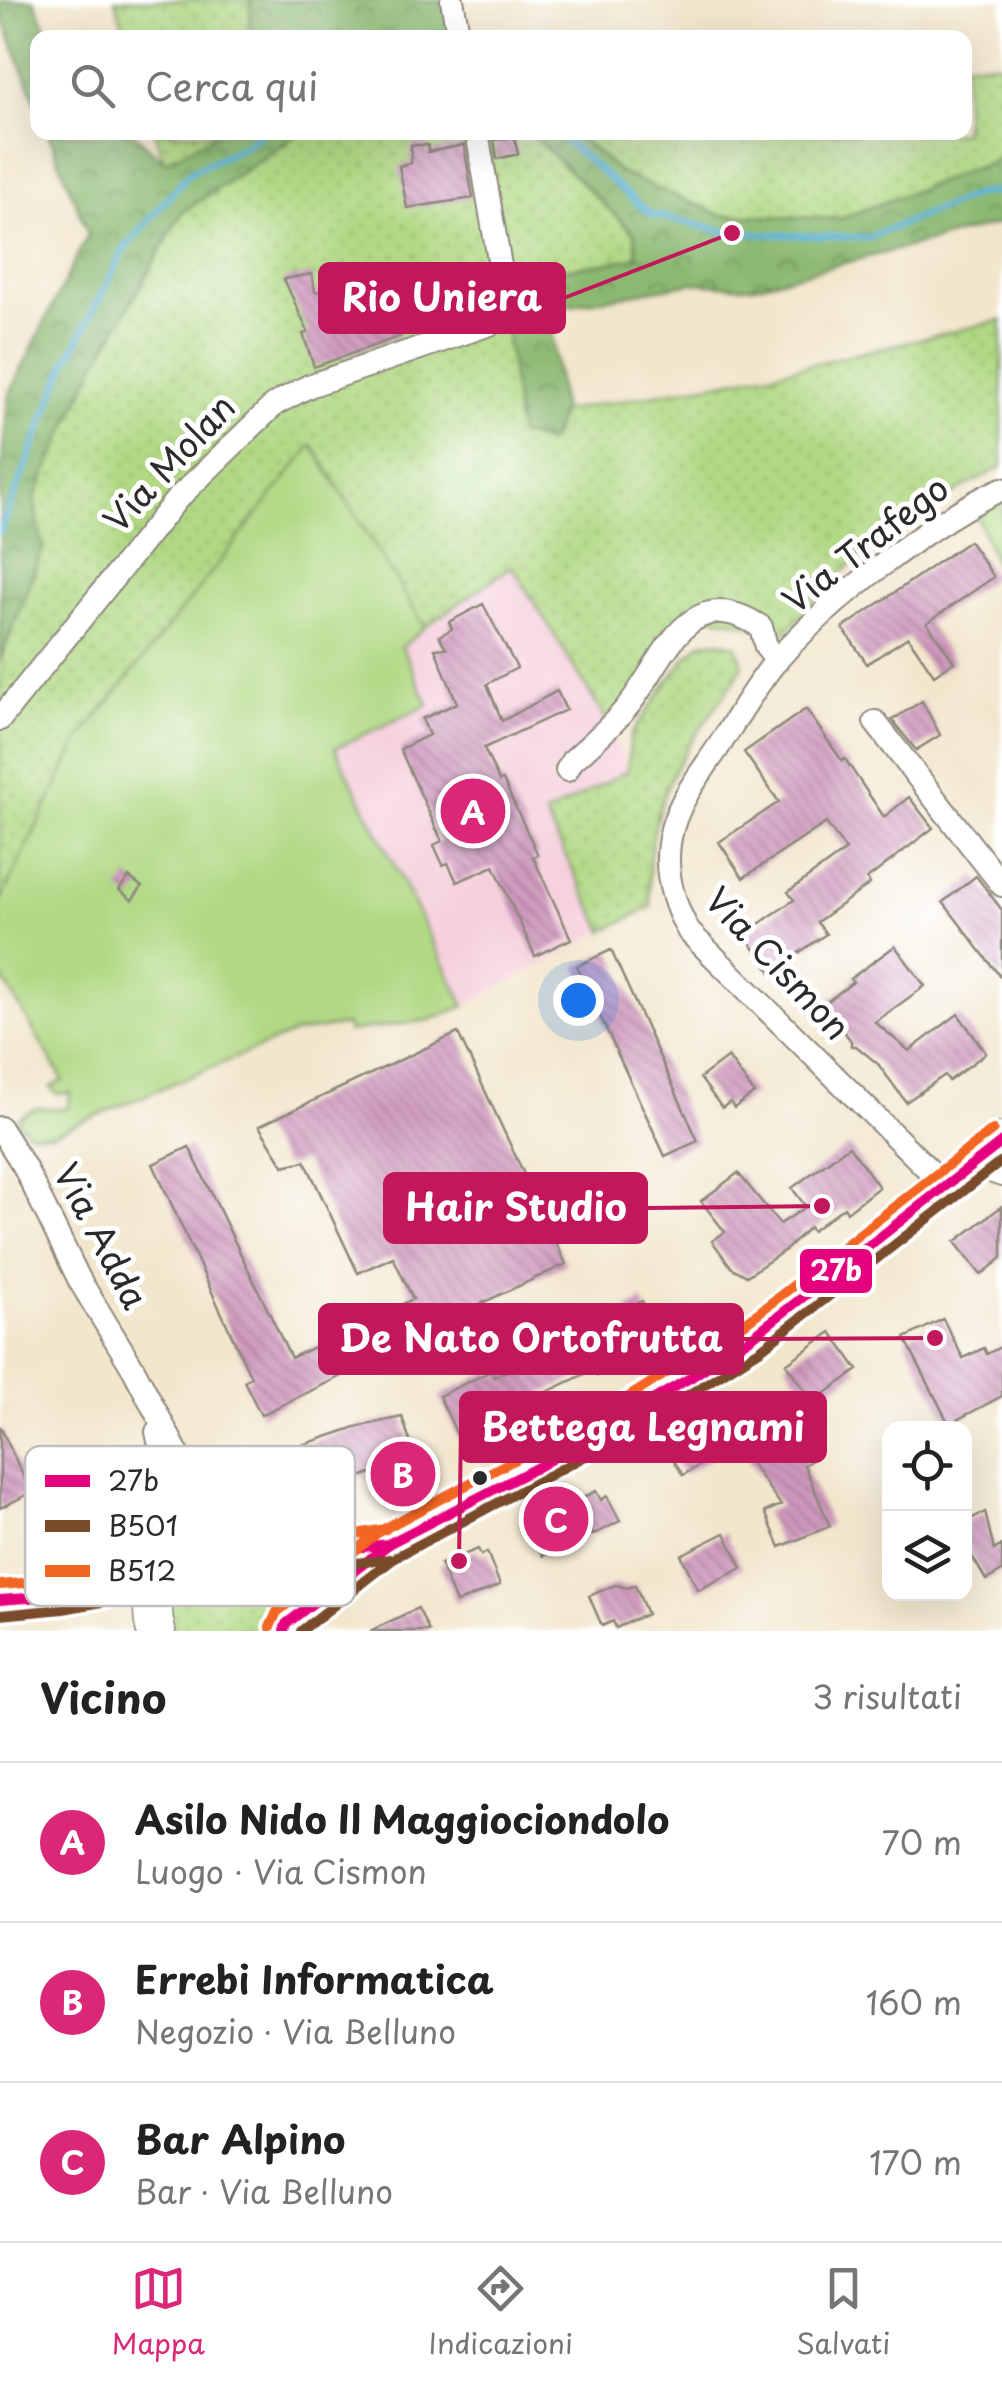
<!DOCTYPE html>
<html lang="it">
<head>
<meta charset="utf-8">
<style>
  :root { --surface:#fff; --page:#f2f2f2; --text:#222; --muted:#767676; --line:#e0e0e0; --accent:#db2777 }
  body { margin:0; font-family:"Playpen Sans",sans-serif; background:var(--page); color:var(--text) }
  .controls { position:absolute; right:30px; bottom:30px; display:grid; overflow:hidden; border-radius:20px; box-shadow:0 10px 40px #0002 }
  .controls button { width:90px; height:90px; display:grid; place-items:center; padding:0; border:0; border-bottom:2px solid var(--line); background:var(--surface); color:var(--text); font:50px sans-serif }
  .you { position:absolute; left:578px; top:1000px; width:35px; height:35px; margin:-25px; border:8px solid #fff; border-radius:50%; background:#1a73e8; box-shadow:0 0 0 15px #1a73e833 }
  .badge { display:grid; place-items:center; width:65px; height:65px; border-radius:50%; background:var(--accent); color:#fff; font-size:32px; font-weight:700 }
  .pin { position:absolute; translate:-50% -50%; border:5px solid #fff; box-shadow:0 2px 10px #0006 }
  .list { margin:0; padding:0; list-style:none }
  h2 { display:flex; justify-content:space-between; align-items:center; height:130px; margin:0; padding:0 40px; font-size:42px }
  h2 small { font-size:32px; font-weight:400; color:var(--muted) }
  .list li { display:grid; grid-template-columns:65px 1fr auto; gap:30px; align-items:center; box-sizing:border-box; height:160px; padding:0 40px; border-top:2px solid var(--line) }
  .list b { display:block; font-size:38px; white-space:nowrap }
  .list p { margin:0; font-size:32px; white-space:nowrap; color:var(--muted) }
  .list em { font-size:32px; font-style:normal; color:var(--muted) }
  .icon { flex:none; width:55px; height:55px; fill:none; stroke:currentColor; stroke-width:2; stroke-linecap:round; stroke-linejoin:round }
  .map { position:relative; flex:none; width:1002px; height:1631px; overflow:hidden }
  .search { position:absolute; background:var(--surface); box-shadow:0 10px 40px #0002; left:30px; right:30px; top:30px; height:110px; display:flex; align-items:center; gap:25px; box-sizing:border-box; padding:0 35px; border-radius:20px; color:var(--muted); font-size:38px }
  .sheet { height:610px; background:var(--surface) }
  nav { display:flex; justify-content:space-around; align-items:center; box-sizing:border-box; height:140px; border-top:2px solid var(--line); background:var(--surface); font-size:28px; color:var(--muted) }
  nav a { display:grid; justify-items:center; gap:5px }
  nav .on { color:var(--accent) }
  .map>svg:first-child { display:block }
  .built { fill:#f5cfdb }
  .grass { fill:url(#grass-dots); stroke:#6e8258; stroke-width:2.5 }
  .forest { fill:url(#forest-crowns); stroke:#5c724e; stroke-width:2.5 }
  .park { fill:#b1d984; stroke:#6e8258; stroke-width:2.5 }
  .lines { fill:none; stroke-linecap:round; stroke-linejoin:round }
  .stream { stroke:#5db3d9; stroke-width:6 }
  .building { fill:url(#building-back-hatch) }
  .street-casing { stroke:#8e887c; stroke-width:26 }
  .primary-casing { stroke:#8e887c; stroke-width:41 }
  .street { stroke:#fff; stroke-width:22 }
  .primary { stroke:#fff; stroke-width:38 }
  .bus-1-casing { stroke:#fff; stroke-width:18 }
  .bus-2-casing { stroke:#fff; stroke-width:18 }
  .bus-3-casing { stroke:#fff; stroke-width:18 }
  .bus-1 { stroke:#e5007d; stroke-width:10 }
  .bus-2 { stroke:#7a4b2a; stroke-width:10 }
  .bus-3 { stroke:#f26522; stroke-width:10 }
  .bus-dot { fill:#2b2b2b; stroke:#fff; stroke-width:4 }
  .labels { text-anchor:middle; stroke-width:10; stroke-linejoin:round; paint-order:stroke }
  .street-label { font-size:35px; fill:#2b2b2b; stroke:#fff }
  .key { fill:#fff; stroke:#bfbfbf; stroke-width:2.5 }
  .key-label { font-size:28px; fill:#2b2b2b }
  .leader { fill:none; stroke:#c2185b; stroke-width:4 }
  .callout-dot { fill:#c2185b; stroke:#fff; stroke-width:4 }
  .callout { fill:#c2185b; stroke:#c2185b; stroke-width:4 }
  .callout-label { font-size:38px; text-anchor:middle; font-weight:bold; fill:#fff }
  .line-badge { stroke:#fff; stroke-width:4 }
  .badge-label { font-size:28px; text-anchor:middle; font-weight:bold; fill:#fff }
</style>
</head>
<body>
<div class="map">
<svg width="1002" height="1631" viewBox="0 0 1002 1631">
  <defs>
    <pattern id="grass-dots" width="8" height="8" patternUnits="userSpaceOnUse" patternTransform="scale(2.5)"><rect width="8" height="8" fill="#b1d984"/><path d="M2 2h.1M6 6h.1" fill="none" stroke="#98ba72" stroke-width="1.8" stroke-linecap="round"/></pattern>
    <pattern id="forest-crowns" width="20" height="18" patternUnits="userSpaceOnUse" patternTransform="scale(2.5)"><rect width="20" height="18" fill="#8cb972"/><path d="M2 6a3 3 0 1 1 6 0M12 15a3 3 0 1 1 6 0" fill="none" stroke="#73975e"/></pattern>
    <pattern id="building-back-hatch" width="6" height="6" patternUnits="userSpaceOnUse" patternTransform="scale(2.5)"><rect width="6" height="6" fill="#cf98bd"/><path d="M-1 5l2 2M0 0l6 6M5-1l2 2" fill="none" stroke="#a87c9a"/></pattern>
  </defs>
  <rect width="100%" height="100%" fill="#fff"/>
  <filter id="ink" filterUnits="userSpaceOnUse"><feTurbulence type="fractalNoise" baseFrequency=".01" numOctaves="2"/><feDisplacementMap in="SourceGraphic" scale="20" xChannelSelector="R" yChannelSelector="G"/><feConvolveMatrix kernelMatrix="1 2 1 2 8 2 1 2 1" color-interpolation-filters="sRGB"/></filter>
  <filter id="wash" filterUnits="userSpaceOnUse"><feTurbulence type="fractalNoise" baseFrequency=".0048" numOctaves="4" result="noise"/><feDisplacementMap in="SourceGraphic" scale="40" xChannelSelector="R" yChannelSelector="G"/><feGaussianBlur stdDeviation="2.25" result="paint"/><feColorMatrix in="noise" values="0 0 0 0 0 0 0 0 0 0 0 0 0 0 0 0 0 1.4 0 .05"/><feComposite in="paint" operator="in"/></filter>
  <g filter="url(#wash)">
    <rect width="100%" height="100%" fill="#f2e6cc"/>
    <path class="built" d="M512,565L610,726L628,771L546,815L604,931L465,1006L335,748L427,705L402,647Z"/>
    <path class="grass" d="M115,0H257L253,37H127Z
      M965,63H1002V158L840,219L720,215L620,173L575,133L964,132Z
      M155,132L218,133L164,162Z
      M296,133H530L635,234L637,258L567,269L505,295L507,336L520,435L549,442L562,411L777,372L1002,320V467C939,500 878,536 827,587C805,610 794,628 766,647L761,627L703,615L610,726L512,566L425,627L313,446L79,740L0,902V661L43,549L34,499L92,372L182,213L289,141Z
      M720,641L737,646L743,665C727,696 704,720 686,750C657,796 644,854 651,907L604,931L545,815L627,771L631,735L667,683L686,657L701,643Z
      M217,1558C227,1560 240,1562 248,1567C270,1580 275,1610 265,1631H175C158,1592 184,1570 217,1558Z"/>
    <path class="forest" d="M0,0H34L50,37L38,38L37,106L0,11Z
      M251,0H440L455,37L249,38Z
      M48,133H133L165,162L218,133H299L181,213L92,372L34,499L43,548L0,661V475L9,395L88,234Z
      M530,133H575L620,173L721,215L840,219L1002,158V223L750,287L693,283L549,309L562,411L550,442L519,435L507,336L505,295L567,269L637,258L635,234Z"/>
    <path class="park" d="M312,445L425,627L402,647L428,705L335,748L465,1006L429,1020L348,1032L346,1025L295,1033L52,1134L30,1133L18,1123L19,1117L36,1108L67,1109L71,1093L57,1094L50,1088L63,1080L0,974V902L79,740Z
      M1002,499V581L975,511Z"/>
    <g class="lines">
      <path class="stream" d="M555,132L650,214L732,233L867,238L977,194L1002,191
        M0,532L67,362L125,248L190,172L245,146L262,132"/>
    </g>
    <g id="blocks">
      <path class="building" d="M514,137L518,154L497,159L494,140Z
        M411,145H428V152L464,145L473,198L407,208L399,166L411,163Z
        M312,274L315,291L391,307L401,336L314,367L303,334L308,332L284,279Z
        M969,541L994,577L927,623L954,662L934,675L908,637L867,664L843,628Z
        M483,604L517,668L487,684L502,721L557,691L566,710L484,748L499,781L503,780L538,855L533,857L571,939L535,956L494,866L457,882L448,863L443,865L434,845L442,841L400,749L429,735L422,719L457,703L435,649L446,648L439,636L452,629L449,622Z
        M922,701L940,735L916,750L892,720Z
        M806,709L842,761L845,759L884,817L909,797L933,828L867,879L870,884L817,922L826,934L771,972L744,934L794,900L788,892L846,850L826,823L743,878L719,842L779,802L744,752Z
        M976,876L1002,910V979L943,902Z
        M129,877L142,887L132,900L119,890Z
        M895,946L925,986L875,1022L909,1051L958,1014L986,1053L949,1081L945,1075L906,1102L878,1064L856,1046H851V1041L824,1004L853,982L850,979Z
        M611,950L698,1141L665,1156L577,966Z
        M458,1033L566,1264L403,1340L405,1345L261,1415L244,1381L251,1377L153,1164L189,1147L291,1358L413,1299L393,1257L358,1273L305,1161L284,1166L259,1126Z
        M728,1057L754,1093L734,1108L730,1102L722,1108L700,1078Z
        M849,1146L879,1187L847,1212L844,1207L812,1231L809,1227L788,1248L747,1276L732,1268L712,1241L725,1232L701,1201L738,1173L780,1224L806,1207L792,1188Z
        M1002,1206V1258L981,1275L955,1242Z
        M642,1301L662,1339L597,1376L593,1370L511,1409L514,1415L460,1441L439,1396L491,1371L494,1377L530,1360L525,1349L545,1339L549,1349L575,1336L578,1339Z
        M943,1319L963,1358L984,1348L987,1354L1002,1346V1396L949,1424L905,1338Z
        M831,1332L858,1370L813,1402L786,1364Z
        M697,1406L724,1450L683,1475L656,1432Z
        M402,1417L416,1459L290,1499L275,1454L356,1427Z
        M0,1426L31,1493L0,1508Z
        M791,1432L812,1460L804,1465L830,1526L780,1547L765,1512L781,1505L747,1458L773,1439L776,1443Z
        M596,1491L601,1500L607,1496L620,1521L593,1535L590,1531L543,1556L532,1535L540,1531L535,1523Z
        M985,1512L994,1550L1002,1545V1571L986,1580L964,1543V1522Z
        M725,1533L742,1568L698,1590L681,1555Z
        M478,1549L481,1555L487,1552L500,1585L456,1603L440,1564Z
        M615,1585L628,1588L635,1585L647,1614L616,1628L613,1621L602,1626L589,1596Z
        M418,1608L429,1631H370Z"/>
    </g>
  </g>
  <g filter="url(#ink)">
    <use href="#blocks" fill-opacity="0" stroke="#8e887c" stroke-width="2.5"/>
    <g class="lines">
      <defs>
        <path id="street" d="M452,0L459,38
          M0,719L177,499L275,404L309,386L490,324L505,295L477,132
          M875,722L1002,885
          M567,770L572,761C592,743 612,726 628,706C665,660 687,578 761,627L766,647L777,661
          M0,1128L24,1166L80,1281L134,1370L211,1518L239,1544
          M973,1165L1002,1175
          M946,1187L689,932C671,900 662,866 672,829C680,799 700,774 717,749C736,720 754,687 777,660C826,604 934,519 1002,489
          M157,1432L175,1512V1559"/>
        <path id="primary" d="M0,1600L80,1594L164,1570
          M286,1624L388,1544L616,1423L753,1336L1002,1142
          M156,1631C143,1587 175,1538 224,1542C248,1544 267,1556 292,1555C323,1555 355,1549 385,1545"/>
      </defs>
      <use href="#street" class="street-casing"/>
      <use href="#primary" class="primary-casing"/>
      <use href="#street" class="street"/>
      <use href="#primary" class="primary"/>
      <defs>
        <path id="bus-1" d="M0,1600L80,1594L164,1570L180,1554L200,1544L220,1541L239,1544L257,1552L289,1556L388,1544L536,1468L690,1378L753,1336L1002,1142
          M284,1631L286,1624L389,1544"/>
        <path id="bus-2" d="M1,1615L63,1609L125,1598L166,1585L208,1559L225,1558L288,1571L390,1559
          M301,1631L396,1557L623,1436L761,1349L1002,1161"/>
        <path id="bus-3" d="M0,1585C51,1581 103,1577 151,1558C170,1551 182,1533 204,1529C233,1523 258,1539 287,1541C319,1543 353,1534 386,1529
          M270,1627L277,1612L380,1531L608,1410L744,1324L993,1130"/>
      </defs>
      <use href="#bus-1" class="bus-1-casing"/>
      <use href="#bus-2" class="bus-2-casing"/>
      <use href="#bus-3" class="bus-3-casing"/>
      <use href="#bus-1" class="bus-1"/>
      <use href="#bus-2" class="bus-2"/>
      <use href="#bus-3" class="bus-3"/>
    </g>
  </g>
  <circle class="bus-dot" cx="480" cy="1478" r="9"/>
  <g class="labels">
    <g class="street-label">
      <text transform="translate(170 464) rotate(-47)" y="12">Via Molan</text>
      <text transform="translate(866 545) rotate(-38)" y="12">Via Trafego</text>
      <text transform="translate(777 964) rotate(47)" y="12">Via Cismon</text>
      <text transform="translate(100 1236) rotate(62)" y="12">Via Adda</text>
    </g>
  </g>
  <rect x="25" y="1446" width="330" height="160" rx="15" class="key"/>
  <rect x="45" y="1475" width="45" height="12" fill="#e5007d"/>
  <rect x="45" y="1520" width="45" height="12" fill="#7a4b2a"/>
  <rect x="45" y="1565" width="45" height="12" fill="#f26522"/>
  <g class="key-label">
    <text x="108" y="1491">27b</text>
    <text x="108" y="1536">B501</text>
    <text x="108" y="1581">B512</text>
  </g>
  <path class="leader" d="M732 233L564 298M822 1206L646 1208M935 1338L742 1339M459 1561L461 1427"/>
  <g class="callout-dot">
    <circle cx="732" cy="233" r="10"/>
    <circle cx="822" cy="1206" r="10"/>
    <circle cx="935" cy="1338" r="10"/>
    <circle cx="459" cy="1561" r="10"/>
  </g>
  <g class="callout">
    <rect x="320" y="264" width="244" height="68" rx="10"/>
    <rect x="385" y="1174" width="261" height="68" rx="10"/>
    <rect x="320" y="1305" width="422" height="68" rx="10"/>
    <rect x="461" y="1393" width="364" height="68" rx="10"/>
  </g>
  <g class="callout-label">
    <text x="442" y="311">Rio Uniera</text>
    <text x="516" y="1221">Hair Studio</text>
    <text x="531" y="1352">De Nato Ortofrutta</text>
    <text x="643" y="1441">Bettega Legnami</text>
  </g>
  <rect class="line-badge" x="798" y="1247" width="76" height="48" rx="10" fill="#e5007d"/>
  <g class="badge-label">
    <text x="836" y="1281">27b</text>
  </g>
</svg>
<div class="controls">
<button><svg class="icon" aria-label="locate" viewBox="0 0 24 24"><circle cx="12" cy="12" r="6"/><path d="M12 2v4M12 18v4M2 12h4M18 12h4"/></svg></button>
<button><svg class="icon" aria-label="layers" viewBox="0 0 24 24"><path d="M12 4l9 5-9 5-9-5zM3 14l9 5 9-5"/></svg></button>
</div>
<div class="you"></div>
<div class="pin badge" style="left:473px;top:811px">A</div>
<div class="pin badge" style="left:403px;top:1474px">B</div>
<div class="pin badge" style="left:556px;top:1519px">C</div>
<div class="search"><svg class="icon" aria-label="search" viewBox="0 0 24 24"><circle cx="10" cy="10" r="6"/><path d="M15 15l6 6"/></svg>Cerca qui</div>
</div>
<section class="sheet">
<h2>Vicino<small>3 risultati</small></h2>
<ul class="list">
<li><span class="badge">A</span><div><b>Asilo Nido Il Maggiociondolo</b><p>Luogo · Via Cismon</p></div><em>70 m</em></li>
<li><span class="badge">B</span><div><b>Errebi Informatica</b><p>Negozio · Via Belluno</p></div><em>160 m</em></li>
<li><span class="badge">C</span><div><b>Bar Alpino</b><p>Bar · Via Belluno</p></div><em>170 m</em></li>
</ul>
</section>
<nav>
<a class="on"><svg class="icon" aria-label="map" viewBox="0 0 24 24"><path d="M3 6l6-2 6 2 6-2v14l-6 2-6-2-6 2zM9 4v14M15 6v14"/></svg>Mappa</a>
<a><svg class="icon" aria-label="directions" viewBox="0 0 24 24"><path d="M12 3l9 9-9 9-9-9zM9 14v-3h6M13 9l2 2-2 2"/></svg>Indicazioni</a>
<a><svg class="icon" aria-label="saved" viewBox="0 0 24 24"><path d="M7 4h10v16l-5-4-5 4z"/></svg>Salvati</a>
</nav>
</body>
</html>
